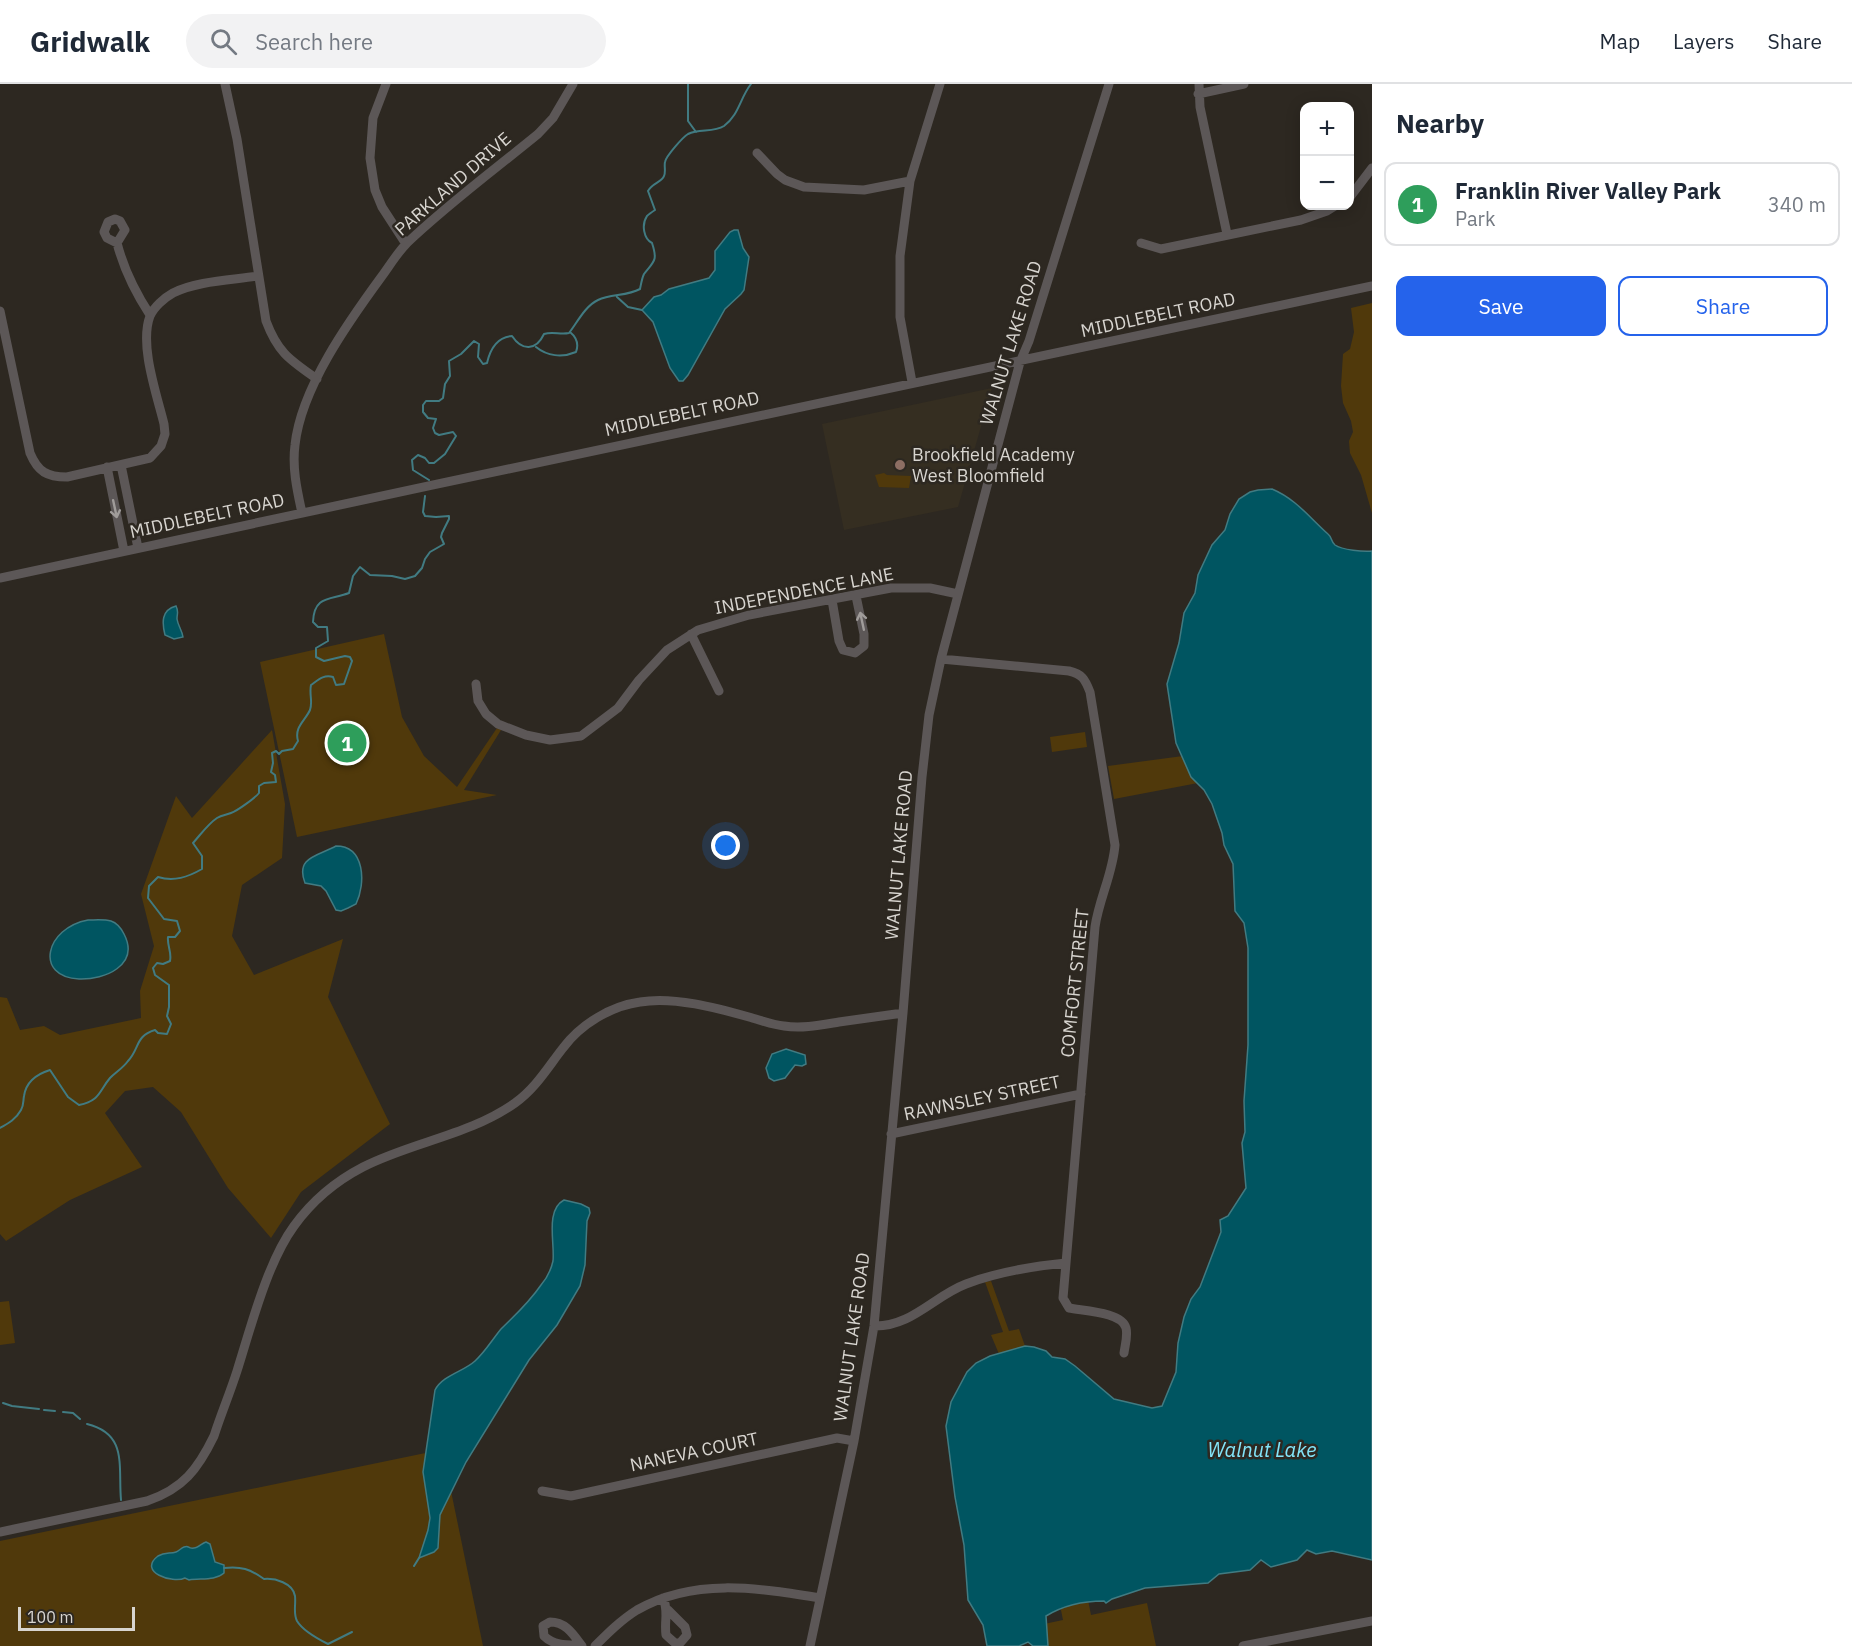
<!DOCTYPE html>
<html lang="en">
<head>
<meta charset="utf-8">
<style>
  :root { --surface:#fff; --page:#f2f2f3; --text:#1f2937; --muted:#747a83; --line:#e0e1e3; --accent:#2563eb }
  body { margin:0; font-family:"IBM Plex Sans",sans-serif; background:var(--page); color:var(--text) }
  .controls { position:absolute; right:18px; top:18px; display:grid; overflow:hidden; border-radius:12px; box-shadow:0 3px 15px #0003 }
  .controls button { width:54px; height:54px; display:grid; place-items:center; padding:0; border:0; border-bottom:2px solid var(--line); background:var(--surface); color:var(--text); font:30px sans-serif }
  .scale { position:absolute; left:18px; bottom:15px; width:117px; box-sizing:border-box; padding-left:6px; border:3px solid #d8d5d0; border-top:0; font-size:16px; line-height:21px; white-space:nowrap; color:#d8d5d0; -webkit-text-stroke:4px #2d2821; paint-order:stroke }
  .you { position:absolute; left:726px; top:762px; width:21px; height:21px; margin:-15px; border:4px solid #fff; border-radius:50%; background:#1a73e8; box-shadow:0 0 0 9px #1a73e833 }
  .badge { display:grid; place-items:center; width:39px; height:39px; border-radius:50%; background:var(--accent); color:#fff; font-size:20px; font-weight:700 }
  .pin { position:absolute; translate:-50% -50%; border:3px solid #fff; box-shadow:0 2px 6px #0006 }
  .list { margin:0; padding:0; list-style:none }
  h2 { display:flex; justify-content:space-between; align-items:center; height:78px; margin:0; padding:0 24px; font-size:26px }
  h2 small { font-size:20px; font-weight:400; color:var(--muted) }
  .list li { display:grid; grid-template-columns:39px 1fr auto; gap:18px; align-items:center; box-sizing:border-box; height:84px; margin:0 12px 12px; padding:0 12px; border:2px solid var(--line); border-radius:12px }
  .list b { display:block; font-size:22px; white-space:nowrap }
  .list p { margin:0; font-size:20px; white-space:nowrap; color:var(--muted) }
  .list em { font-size:20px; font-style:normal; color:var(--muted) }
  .actions { display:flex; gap:12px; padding:18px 24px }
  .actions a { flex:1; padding:14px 0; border:2px solid var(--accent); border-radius:12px; text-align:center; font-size:21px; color:var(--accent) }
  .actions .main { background:var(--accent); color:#fff }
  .icon { flex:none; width:33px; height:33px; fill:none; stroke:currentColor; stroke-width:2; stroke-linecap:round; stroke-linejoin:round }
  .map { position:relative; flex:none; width:1372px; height:1562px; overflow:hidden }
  header { display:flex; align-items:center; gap:36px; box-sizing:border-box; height:84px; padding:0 30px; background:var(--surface); border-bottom:2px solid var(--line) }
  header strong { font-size:28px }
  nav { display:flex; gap:33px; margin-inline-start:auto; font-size:21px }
  .search { width:420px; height:54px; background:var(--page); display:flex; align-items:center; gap:15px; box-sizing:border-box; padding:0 21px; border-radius:33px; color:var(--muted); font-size:22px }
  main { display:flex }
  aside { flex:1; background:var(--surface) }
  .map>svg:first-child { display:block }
  .built { fill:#352e21 }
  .green { fill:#50390b }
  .water { fill:#005561; stroke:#417b82; stroke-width:1.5 }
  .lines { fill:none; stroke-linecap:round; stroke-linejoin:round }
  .stream { stroke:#417b82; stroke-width:2 }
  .minor { stroke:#5c5757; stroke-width:9 }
  .oneway { stroke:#a09c9a }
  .education-dot { fill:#8d6e63; stroke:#2d2821; stroke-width:2 }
  .labels { text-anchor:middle; stroke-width:5; stroke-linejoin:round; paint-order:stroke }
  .street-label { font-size:18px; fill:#d8d5d0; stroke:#2d2821 }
  .poi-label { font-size:18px; fill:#d8d5d0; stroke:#2d2821; text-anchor:start }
  .water-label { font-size:20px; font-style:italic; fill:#83e5f9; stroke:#2d2821 }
</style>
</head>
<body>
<header>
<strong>Gridwalk</strong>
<div class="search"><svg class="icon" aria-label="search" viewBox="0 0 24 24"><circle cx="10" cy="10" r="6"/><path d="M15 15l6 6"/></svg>Search here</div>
<nav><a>Map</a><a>Layers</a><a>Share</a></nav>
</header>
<main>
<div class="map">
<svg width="1372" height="1562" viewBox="0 0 1372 1562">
  <rect width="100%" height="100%" fill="#2d2821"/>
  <path class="built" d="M992,304L958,423L844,446L822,340Z"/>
  <path class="green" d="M1372,219V429L1361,391L1350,369L1349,357L1353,348L1351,337L1343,319L1341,302L1343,270L1350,265L1354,248L1351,224Z
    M884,389L887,391L911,392L909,404L879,403L875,391Z
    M384,550L402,633L424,672L457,703L497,644L501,646L464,706L497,711L297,753L260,578Z
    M272,646L285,720L282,774L242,801L232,852L254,891L343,855L328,913L390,1040L301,1108L271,1154L228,1104L181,1028L153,1003L125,1007L105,1029L142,1083L70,1116L6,1157L0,1150V913L7,914L20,946L44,942L60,951L141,934L140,907L154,862L141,810L176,712L192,734Z
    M1085,648L1087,663L1052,668L1050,653Z
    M1183,672L1191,693L1198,699L1114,715L1108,682Z
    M991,1197L1009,1247L1019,1245L1025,1262L999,1270L991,1251L1003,1248L985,1198Z
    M9,1217L15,1259L0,1261V1218Z
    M440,1366L450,1409L451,1407L483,1562H0V1457Z
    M1084,1496L1091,1531L1147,1519L1156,1562H1032L1025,1544L1063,1536L1056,1501Z"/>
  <path class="water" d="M734,146H738L743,164L749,173L744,206L741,210L725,225L688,291L683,297H679L670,284L653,238L642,226L654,213L661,211L669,205L709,194L715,186V167L730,148Z
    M1272,405C1296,415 1310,434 1328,450C1332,453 1331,458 1335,461C1342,466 1364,468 1372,467V1476L1332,1467L1316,1470L1307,1466L1297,1476L1271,1483L1261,1476L1250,1486L1219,1490L1208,1499L1145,1504L1112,1515L1106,1519L1104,1517C1083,1517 1064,1521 1046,1532L1048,1562H1033L1028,1558L1019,1562H987L983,1541L968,1516L964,1461L955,1413L946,1342L951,1318L967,1288L976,1279L990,1272L1025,1262L1034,1263L1046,1267L1052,1273L1065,1275L1075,1282L1114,1315L1152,1324L1162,1322L1176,1288L1178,1259L1184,1233L1191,1215L1200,1203L1221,1148L1220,1136L1228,1132L1246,1104L1242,1059L1245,1048L1244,1017L1248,961V864L1244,839L1235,827L1233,780L1224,761L1222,749L1212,720L1204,706L1191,693L1176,659L1167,600L1179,559L1184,529L1195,509L1198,491L1212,461L1225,446L1230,430L1239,415L1250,408L1258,406Z
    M176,522C179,528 177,529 177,535C178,542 182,546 183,553L174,555L165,551C162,539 161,526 176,522Z
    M336,762C365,762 366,799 356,820L348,824L341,827L336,826L326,807L321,802L305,799C295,773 318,772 336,762Z
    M88,836C95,836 104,835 111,837C117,839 121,844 124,850C140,881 105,896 79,895C34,893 45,844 88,836Z
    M786,965L805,971L806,980L802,982L795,981L785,994L774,997L769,994L766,984L772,970Z
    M564,1116L581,1120L589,1124L590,1129L587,1137L585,1181L580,1202L557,1241L529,1276L466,1378L440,1431L438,1464L434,1468L419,1474L428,1446L430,1434L423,1388L435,1306C443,1291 463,1288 475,1277C485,1268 492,1256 501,1245C516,1230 528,1220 541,1201C547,1194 551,1186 553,1177C555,1159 545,1126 564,1116Z
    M206,1458L210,1460L215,1478L224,1481V1489C215,1497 201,1494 189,1496L185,1494C173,1500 137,1488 158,1472C165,1468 170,1470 176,1468C179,1467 181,1464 184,1463C190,1461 187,1465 194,1464C198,1464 202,1459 206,1458Z"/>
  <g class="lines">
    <path class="stream" d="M688,0V37L696,48
      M617,213L628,223L642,226
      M536,263C547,272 562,274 576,268C579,260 576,253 570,248
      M429,396L413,386L412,376L418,371L425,374L429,379H434L445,370L456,352L453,348L439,351L435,349L433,344L436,335L428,334L423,328V321L426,317H439L443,314L445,300L450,292L449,277L461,270L474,257L479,260L478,273L483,280L487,279C490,266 497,253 512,252C522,267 536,267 544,250C553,247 560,251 569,249C577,239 585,222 598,216C611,210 627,212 640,205C641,200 642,194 644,190C654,177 658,177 652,159C644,155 641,141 647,132C649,130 652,128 655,126L648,107C652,99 662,98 664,92C666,88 664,82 665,78C666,72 683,53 688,50C699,44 713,49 724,42C739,31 740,14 751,0
      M0,1044C9,1039 16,1035 21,1026C24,1021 23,1017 24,1012C26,998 37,990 50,986L68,1013L79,1021C100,1017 99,1007 110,994C116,988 123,984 128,977C140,964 135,952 155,946L158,949L167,950L171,940L167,932L169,923V901L155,891L153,884L157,879L163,880L170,877C172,868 167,862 168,853H175L180,847L177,837L164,835L148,814L149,802L158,793C174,798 188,793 202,785V772L193,759C201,750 208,740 217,734C222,731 226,731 231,729C237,727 255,714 259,709V702L264,699L276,698L275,691L271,688L273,679L272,669L276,667L279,670L282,667L293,665L298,657C294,643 305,637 310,626C313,618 309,610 311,601C318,596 324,590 333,593L336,601L344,600L352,577L350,573L345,572L324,577L316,573V564L328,557L327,543H318L313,538C314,511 331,516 349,509L353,492L360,483L370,491L392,492L405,495L415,492L422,484L425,475L430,468L444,460L441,453L442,449L449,435V432L436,433L425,432L423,428L425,412
      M3,1319L12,1322L39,1325
      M44,1326L55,1327
      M63,1328L73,1329L80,1335
      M87,1340C128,1350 118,1382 121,1416
      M414,1482L419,1474
      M224,1484C241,1482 250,1485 264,1495C275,1494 293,1499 295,1512C296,1521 293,1529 297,1537C303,1547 318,1555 328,1560L352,1548"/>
    <path class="minor" d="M225,0L237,55L266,237C278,269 290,276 317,295
      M386,0L373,34L370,74L375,106L382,123L406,160
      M1199,0L1200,23L1227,150
      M1198,10L1244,0
      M757,69L777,90L785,96L804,103L864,106L910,97
      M1350,113L1372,84
      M115,135L120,137L125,146L117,159L107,154L104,148L108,138Z
      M117,159C124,186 135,208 150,231
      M1141,159L1161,165L1301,136L1327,127L1335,122
      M0,227L30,369C38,388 47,393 67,393L150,374L161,362L165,350L164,340C157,311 139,261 150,232C154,223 164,214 173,209C196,197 233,196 258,192
      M912,298L900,233V172L910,97L940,0
      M121,381L138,464
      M107,383L124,467
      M302,429C297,406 292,384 295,361C301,304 349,237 382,192C390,181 398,168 407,159C448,120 494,86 538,50L553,34L573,0
      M0,494C457,395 915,299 1372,202
      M832,516L839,557L843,566L855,569L864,562V550L856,512
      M691,550L719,607
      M941,575L1069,587C1082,590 1085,595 1090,608L1115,761C1113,789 1099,815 1095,843L1063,1214L1069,1224C1084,1227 1122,1228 1126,1244C1128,1252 1125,1261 1124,1269
      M476,600L478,617L486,630L498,640L526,651L550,656L581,652L618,624L639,596L667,566L698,546L749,531L891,504H930L958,510
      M891,1050L1081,1010
      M874,1242C911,1243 934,1212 966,1200C995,1189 1035,1182 1066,1179
      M542,1407L571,1412L837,1354L854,1357
      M0,1448L147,1417C183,1405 198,1385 214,1352C221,1330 230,1309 237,1287C251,1243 267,1179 294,1142C312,1117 336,1097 363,1083C412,1058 470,1051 515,1019C536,1004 548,983 563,964C581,940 611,922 640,918C673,912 717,924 749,933C760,936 773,941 784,942C802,945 821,941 839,938C860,935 882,932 903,929
      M663,1514C669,1528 664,1536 666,1551L675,1559H680L687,1551L685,1543L668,1526
      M581,1561C567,1561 554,1562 544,1552L543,1542L550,1538C566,1538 573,1550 582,1562
      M595,1562C608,1549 621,1536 637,1526C694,1493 758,1504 820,1514
      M810,1562L854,1357L874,1242L903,929L922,693L929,631L941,575L1020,278L1029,257L1109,0
      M1243,1562L1372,1537"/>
  </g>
  <defs><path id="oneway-shaft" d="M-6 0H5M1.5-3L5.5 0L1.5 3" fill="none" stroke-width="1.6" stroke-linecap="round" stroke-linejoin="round" transform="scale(1.5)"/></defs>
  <g class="oneway">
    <use href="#oneway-shaft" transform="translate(115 425) rotate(78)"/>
    <use href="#oneway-shaft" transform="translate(862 537) rotate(-102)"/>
  </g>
  <circle class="education-dot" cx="900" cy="381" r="6"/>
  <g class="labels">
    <g class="street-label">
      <text transform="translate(453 100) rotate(-41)" y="6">PARKLAND DRIVE</text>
      <text transform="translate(1158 231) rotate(-12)" y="6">MIDDLEBELT ROAD</text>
      <text transform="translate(1011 259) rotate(-73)" y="6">WALNUT LAKE ROAD</text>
      <text transform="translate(682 330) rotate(-12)" y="6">MIDDLEBELT ROAD</text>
      <text transform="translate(207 432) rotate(-12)" y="6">MIDDLEBELT ROAD</text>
      <text transform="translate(804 507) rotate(-11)" y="6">INDEPENDENCE LANE</text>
      <text transform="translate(899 771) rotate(-85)" y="6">WALNUT LAKE ROAD</text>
      <text transform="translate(1075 899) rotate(-84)" y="6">COMFORT STREET</text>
      <text transform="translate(982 1014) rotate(-12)" y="6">RAWNSLEY STREET</text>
      <text transform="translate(852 1253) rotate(-82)" y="6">WALNUT LAKE ROAD</text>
      <text transform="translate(694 1368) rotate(-12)" y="6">NANEVA COURT</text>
    </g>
    <g class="poi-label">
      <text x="912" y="377">Brookfield Academy<tspan x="912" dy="21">West Bloomfield</tspan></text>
    </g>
    <g class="water-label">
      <text x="1262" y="1373">Walnut Lake</text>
    </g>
  </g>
</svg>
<div class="controls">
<button>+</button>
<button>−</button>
</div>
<div class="scale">100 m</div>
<div class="you"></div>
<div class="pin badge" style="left:347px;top:659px;background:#2e9e5b">1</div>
</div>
<aside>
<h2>Nearby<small></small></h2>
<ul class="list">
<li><span class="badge" style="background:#2e9e5b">1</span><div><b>Franklin River Valley Park</b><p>Park</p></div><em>340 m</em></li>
</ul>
<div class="actions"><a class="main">Save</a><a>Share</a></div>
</aside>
</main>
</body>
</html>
